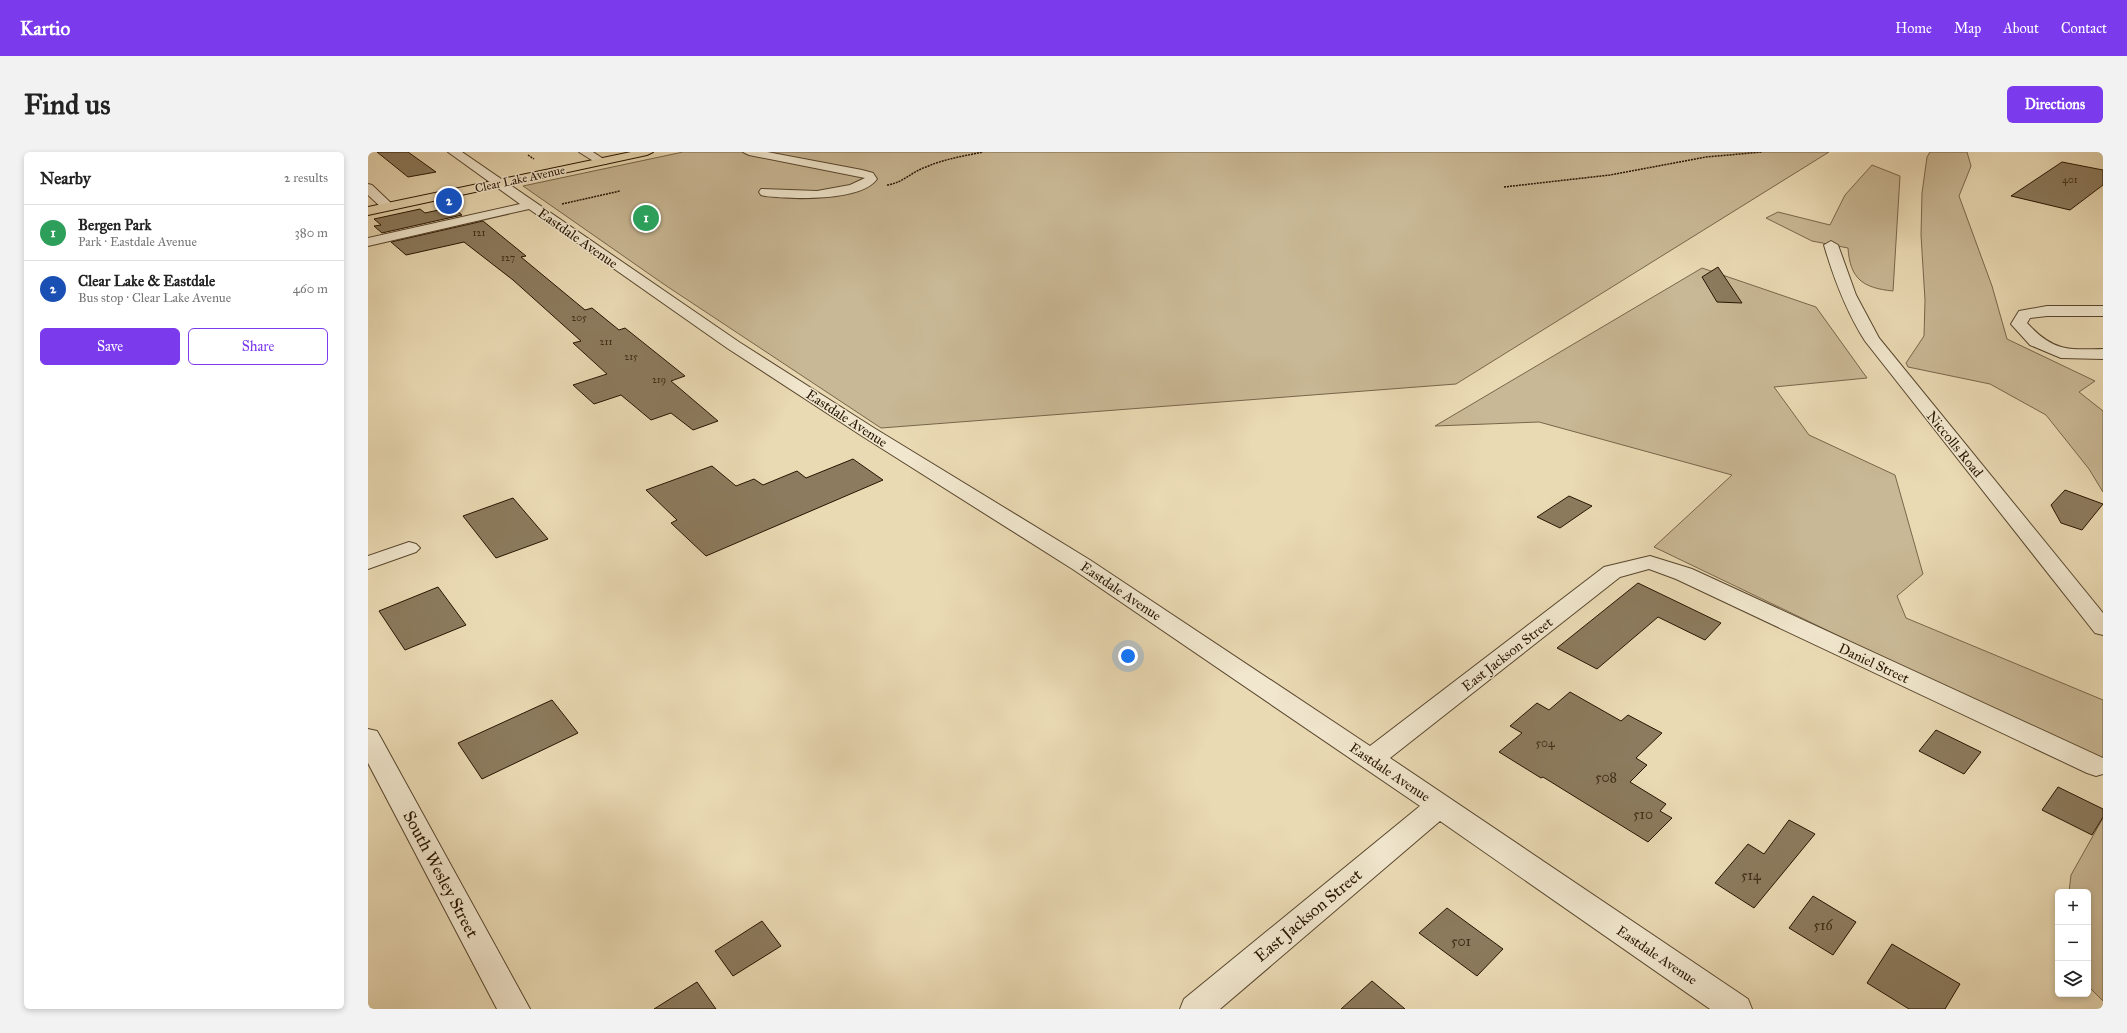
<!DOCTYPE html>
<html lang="en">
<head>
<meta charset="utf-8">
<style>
  :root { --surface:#fff; --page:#f2f2f2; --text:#222; --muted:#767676; --line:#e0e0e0; --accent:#7c3aed }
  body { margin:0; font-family:"IM FELL Great Primer",serif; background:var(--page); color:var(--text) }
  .controls { position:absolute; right:12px; bottom:12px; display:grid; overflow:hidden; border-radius:6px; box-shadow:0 2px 6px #0003 }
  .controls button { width:36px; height:36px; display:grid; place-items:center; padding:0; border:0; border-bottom:1px solid var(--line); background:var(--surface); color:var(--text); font:20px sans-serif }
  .you { position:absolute; left:760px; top:504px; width:14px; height:14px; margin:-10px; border:3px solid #fff; border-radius:50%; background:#1a73e8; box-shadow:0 0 0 6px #1a73e833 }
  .badge { display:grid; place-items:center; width:26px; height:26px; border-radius:50%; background:var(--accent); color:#fff; font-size:13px; font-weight:700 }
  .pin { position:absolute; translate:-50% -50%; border:2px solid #fff; box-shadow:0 1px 4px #0006 }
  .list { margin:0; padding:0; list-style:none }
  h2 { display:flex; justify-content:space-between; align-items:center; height:52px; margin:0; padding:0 16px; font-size:17px }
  h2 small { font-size:13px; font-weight:400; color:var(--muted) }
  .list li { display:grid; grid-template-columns:26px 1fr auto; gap:12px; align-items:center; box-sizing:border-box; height:56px; padding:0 16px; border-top:1px solid var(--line) }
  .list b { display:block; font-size:15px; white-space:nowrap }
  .list p { margin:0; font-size:13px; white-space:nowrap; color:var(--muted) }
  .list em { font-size:13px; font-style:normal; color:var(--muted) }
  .actions { display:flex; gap:8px; padding:12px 16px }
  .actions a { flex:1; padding:9px 0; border:1px solid var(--accent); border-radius:6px; text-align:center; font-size:14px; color:var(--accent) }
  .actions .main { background:var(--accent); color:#fff }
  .icon { flex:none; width:22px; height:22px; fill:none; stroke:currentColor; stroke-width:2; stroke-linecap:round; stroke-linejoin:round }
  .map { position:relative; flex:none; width:1735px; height:857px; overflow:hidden; border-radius:6px }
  header { display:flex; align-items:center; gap:24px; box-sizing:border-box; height:56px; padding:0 20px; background:var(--accent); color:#fff }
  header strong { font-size:19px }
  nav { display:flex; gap:22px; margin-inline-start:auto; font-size:14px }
  .intro { display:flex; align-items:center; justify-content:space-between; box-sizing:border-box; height:96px; padding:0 24px }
  h1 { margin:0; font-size:28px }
  .button { padding:10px 18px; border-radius:6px; background:var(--accent); color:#fff; font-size:14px; font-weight:700 }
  main { display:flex; gap:24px; padding:0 24px }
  aside { flex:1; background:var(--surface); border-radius:6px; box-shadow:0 2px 6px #0003 }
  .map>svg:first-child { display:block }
  .green { fill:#c9b895; stroke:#78664a }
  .building { fill:#8c7b5e; stroke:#271400 }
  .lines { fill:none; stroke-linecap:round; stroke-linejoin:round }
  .minor-casing { stroke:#58462d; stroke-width:2 }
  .major-casing { stroke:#271400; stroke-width:2 }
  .path { stroke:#271400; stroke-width:1.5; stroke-dasharray:2 1; stroke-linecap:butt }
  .minor { fill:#f1e7ce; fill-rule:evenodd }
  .major { fill:#eadab4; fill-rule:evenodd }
  .labels { text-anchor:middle; stroke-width:3; stroke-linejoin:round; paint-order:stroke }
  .far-number-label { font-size:10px; fill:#402e18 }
  .far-street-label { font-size:12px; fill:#271400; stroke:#f1e7ce }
  .number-label { font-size:12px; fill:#402e18 }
  .street-label { font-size:14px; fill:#271400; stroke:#f1e7ce }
  .near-number-label { font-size:14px; fill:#402e18 }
  .near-street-label { font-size:17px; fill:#271400; stroke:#f1e7ce }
</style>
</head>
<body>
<header>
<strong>Kartio</strong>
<nav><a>Home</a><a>Map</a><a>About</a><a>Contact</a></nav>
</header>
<div class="intro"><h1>Find us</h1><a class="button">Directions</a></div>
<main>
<aside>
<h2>Nearby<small>2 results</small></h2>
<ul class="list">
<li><span class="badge" style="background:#2e9e5b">1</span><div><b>Bergen Park</b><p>Park · Eastdale Avenue</p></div><em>380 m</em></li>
<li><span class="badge" style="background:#1a4fb4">2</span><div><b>Clear Lake &amp; Eastdale</b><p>Bus stop · Clear Lake Avenue</p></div><em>460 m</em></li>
</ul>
<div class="actions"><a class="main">Save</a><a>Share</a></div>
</aside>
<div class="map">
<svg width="1735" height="857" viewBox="0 0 1735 857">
  <rect width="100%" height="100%" fill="#eadab4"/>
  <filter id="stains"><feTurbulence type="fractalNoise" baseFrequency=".005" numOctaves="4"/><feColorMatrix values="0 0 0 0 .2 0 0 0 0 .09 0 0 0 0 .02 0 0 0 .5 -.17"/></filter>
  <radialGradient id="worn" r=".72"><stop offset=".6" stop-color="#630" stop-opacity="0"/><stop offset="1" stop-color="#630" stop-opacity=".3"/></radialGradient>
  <path class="green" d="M315,0H1461L1088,232L513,276L297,133L155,34Z
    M1562,0H1599L1603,14L1591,44L1624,134L1639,187L1727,229L1711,240L1735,259V340L1721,317L1678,263L1622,232L1540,215L1538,211L1556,184L1557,148L1553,83L1554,41L1559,5Z
    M1504,13L1532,24L1525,139C1495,136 1482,127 1480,96L1444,89L1398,66L1410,60L1462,73L1477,43Z
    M1334,116L1448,155L1499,226L1406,235L1441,283L1527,323L1555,422L1529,444L1538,466L1735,548V611L1286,395L1364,323L1171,270L1067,274Z
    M1735,666V849L1720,834V740H1701L1703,723Z"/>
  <path class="building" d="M9,0H40L68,20L40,25Z
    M1694,10L1735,18V33L1702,58L1643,44Z
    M84,55L94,63L14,81L6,74L13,73L6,67L52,57L57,61Z
    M115,69L158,104L153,105L217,158L224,156L251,178L257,176L317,224L303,229L350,269L325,278L303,261L283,268L253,243L226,252L205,233L239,222L205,191L213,189L145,128L96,90L38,103L23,90Z
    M1350,115L1374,151L1349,150L1334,125Z
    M485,307L515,328L338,404L303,371L309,368L278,338L344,314L368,334L386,327L395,333L429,319L438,326Z
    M1697,338L1735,352L1714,378L1693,371L1683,353Z
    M1201,344L1224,354L1192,376L1169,365Z
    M145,346L180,387L128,406L95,364Z
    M1270,431L1353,471L1337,488L1290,465L1229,517L1189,496Z
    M70,435L98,473L37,498L11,459Z
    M1202,540L1253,569L1260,563L1294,581L1268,606L1279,613L1262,630L1298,652L1292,659L1304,666L1280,690L1175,625L1173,626L1131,600L1154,581L1142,574L1169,551L1181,558Z
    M184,548L210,581L114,627L90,591Z
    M1568,578L1613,600L1596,622L1551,599Z
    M1690,635L1735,657V665L1724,683L1674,658Z
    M1421,668L1447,682L1386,756L1347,731L1380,692L1396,702Z
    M1445,744L1488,770L1465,803L1421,776Z
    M1079,756L1135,797L1109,824L1051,781Z
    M394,769L413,794L365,824L347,799Z
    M1524,792L1592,832L1577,857H1541L1499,831Z
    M1004,829L1037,857H973Z
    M329,830L348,857H286Z"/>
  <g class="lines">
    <defs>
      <path id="minor" d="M80,0H94L371,190L506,276L722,408L1002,594L1236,415L1282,404L1324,417L1735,606V622L1728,624L1719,621L1308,427L1281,417L1252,425L1022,606L1380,847L1384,857H1342L1072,669L852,857H812L816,847L1052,654L706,418L494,284L359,196L161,57L0,94V86L152,52Z
        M211,0H225L240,10L238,12H230Z
        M375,0H399L494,18L505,21L509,27C493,50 422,47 397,44L393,43L391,40L393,37L449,39L482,33L497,26L381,3Z
        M0,32L4,33L24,52L26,55L24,58H16L0,43Z
        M1463,89L1470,93L1488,143L1511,186L1735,461V483L1727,481L1497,189C1478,159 1466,127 1456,93Z
        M1679,154H1735V164H1679L1662,166L1659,171C1685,199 1699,198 1735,197V207L1693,206L1662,193L1643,172L1651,159Z
        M41,390L48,392L52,396L48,400L0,417V404Z
        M0,577L9,579L13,586L162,857H129L0,611Z"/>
      <path id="major" d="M263,0H285L279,3L0,63V55Z"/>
    </defs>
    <use href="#minor" class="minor-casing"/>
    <use href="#major" class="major-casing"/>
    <path class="path" d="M160,3L166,7
      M519,33C535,31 543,20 558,15C576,7 596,4 615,0
      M1136,35L1242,23L1338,5L1394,0
      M194,52L252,39"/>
    <use href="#minor" class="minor"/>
    <use href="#major" class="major"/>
  </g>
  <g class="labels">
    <g class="far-number-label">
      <text x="1702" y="31">401</text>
      <text x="111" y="84">121</text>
      <text x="140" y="109">127</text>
      <text x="211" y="169">205</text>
      <text x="238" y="193">211</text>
      <text x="263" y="208">215</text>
      <text x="291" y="231">219</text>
    </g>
    <g class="far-street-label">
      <text transform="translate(152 27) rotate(-12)" y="4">Clear Lake Avenue</text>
    </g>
    <g class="number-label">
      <text x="1177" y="595">504</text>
    </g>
    <g class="street-label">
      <text transform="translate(210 86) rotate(35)" y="5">Eastdale Avenue</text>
      <text transform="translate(479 266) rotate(33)" y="5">Eastdale Avenue</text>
      <text transform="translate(1587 292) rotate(51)" y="5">Niccolls Road</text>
      <text transform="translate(753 439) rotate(34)" y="5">Eastdale Avenue</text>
      <text transform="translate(1139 502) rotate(-38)" y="5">East Jackson Street</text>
      <text transform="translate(1506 511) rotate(25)" y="5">Daniel Street</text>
      <text transform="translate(1022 620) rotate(34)" y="5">Eastdale Avenue</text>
      <text transform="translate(1289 803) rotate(34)" y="5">Eastdale Avenue</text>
    </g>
    <g class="near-number-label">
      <text x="1238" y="630">508</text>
      <text x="1275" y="667">510</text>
      <text x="1383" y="728">514</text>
      <text x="1455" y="778">516</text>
      <text x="1093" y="794">501</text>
    </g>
    <g class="near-street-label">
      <text transform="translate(73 722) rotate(62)" y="6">South Wesley Street</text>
      <text transform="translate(940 763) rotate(-40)" y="6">East Jackson Street</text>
    </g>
  </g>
  <rect width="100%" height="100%" filter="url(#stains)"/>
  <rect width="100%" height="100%" fill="url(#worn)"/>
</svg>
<div class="controls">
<button>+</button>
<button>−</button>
<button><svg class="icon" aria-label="layers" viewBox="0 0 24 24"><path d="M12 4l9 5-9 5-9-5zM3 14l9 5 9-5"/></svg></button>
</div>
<div class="you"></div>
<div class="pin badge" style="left:278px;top:66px;background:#2e9e5b">1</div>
<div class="pin badge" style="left:81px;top:49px;background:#1a4fb4">2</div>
</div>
</main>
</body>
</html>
